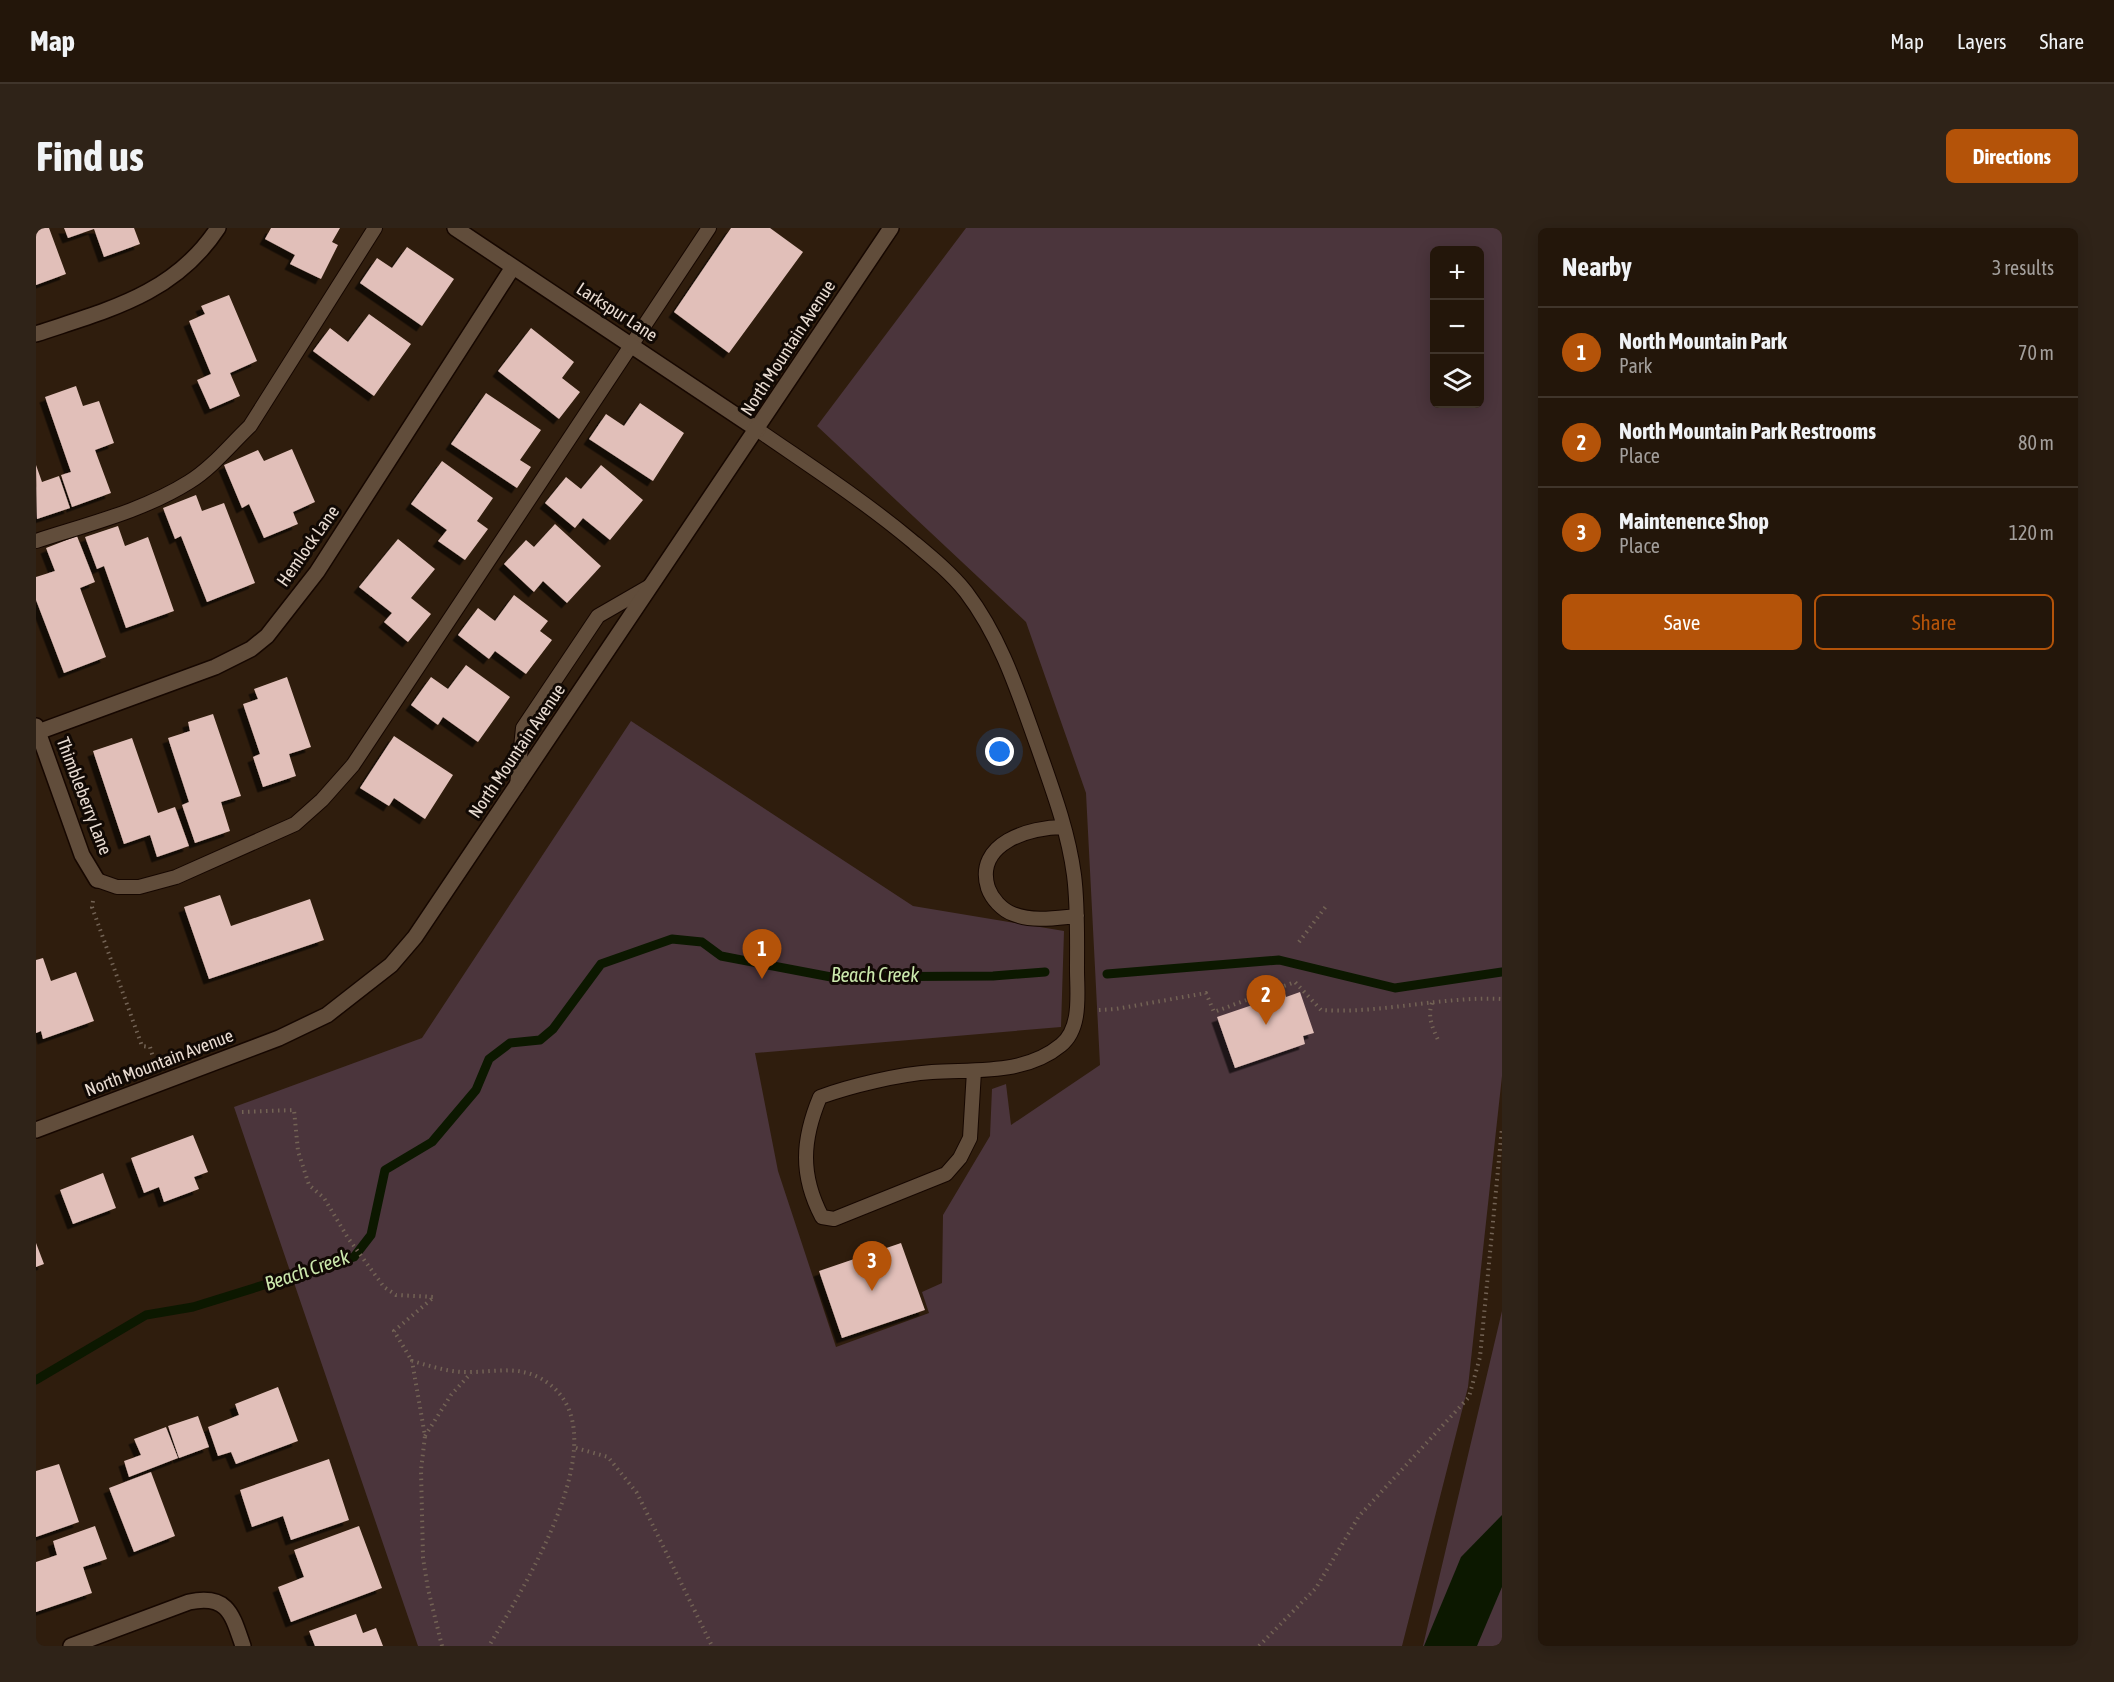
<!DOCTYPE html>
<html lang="en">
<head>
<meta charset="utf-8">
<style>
  :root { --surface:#23160a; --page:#2f2318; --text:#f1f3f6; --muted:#a39f9c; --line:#40352b; --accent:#b45309 }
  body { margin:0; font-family:"Asap Condensed",sans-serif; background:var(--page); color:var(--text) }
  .controls { position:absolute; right:18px; top:18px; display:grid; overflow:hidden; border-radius:9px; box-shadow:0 3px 15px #0003 }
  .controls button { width:54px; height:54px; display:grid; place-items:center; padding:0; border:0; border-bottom:2px solid var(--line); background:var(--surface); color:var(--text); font:30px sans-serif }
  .you { position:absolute; left:964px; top:524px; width:21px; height:21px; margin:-15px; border:4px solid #fff; border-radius:50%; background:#1a73e8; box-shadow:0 0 0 9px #1a73e833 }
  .badge { display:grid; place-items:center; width:39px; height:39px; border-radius:50%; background:var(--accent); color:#fff; font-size:20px; font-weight:700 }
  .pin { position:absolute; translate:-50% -50px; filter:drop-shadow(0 2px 3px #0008) }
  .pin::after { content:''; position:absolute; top:32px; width:21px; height:18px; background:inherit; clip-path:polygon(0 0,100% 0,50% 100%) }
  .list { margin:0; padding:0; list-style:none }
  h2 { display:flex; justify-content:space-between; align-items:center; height:78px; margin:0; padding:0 24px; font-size:26px }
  h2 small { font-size:20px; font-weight:400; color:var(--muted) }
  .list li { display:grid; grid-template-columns:39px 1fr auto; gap:18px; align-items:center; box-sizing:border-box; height:90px; padding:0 24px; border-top:2px solid var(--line) }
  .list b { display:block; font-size:22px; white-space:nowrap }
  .list p { margin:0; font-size:20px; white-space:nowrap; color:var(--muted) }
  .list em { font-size:20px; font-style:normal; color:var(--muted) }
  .actions { display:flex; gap:12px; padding:18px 24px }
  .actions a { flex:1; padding:14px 0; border:2px solid var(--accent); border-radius:9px; text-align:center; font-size:21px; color:var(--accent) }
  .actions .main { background:var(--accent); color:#fff }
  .icon { flex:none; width:33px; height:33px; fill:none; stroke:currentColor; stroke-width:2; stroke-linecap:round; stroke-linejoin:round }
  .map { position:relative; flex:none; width:1466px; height:1418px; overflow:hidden; border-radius:9px }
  header { display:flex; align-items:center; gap:36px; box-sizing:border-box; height:84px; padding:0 30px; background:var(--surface); border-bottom:2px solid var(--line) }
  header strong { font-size:28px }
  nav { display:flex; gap:33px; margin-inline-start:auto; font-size:21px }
  .intro { display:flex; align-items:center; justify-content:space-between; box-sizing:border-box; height:144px; padding:0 36px }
  h1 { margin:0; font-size:42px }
  .button { padding:15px 27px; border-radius:9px; background:var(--accent); color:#fff; font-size:21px; font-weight:700 }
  main { display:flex; gap:36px; padding:0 36px }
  aside { flex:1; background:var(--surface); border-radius:9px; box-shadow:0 3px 15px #0003 }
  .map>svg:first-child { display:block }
  .green { fill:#4b353c; fill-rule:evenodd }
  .water { fill:#0c1800 }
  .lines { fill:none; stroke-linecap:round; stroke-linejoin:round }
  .stream { stroke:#0c1800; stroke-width:9 }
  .building { fill:#e1bfb9; filter:url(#shadow) }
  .lane-casing { stroke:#160700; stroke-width:16 }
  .street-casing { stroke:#160700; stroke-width:18 }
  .secondary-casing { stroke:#160700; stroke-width:18 }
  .path { stroke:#736355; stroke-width:4; stroke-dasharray:1.5 4.5; stroke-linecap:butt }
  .lane { stroke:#614d3b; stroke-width:14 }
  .street { stroke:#614d3b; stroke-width:15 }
  .secondary { stroke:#614d3b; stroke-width:15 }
  .labels { text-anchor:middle; stroke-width:6; stroke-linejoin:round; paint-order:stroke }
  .street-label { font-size:18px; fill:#e9dcd2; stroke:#110904 }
  .water-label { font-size:20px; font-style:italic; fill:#cbe8ac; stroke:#110904 }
</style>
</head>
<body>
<header>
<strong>Map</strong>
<nav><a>Map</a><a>Layers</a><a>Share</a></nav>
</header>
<div class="intro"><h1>Find us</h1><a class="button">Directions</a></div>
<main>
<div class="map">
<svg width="1466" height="1418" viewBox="0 0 1466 1418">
  <defs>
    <filter id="shadow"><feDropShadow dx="-5.5" dy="5.5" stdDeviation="0" flood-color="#0009"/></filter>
  </defs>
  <rect width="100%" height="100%" fill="#2f1d0d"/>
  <path class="green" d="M930,0H1466V848L1432,1159L1366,1418H382L198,879L386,810L595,493L877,678L1028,703L1025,799L719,825L742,943L800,1119L893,1085L886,1064L906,1055L907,987L954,908L956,861L970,856L975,897L1064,837L1050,565L990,394L781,198ZM1398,22H1444V176H1398Z
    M1466,1083V1418H1387Z"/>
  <path class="water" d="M1466,1287V1359L1441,1418H1388L1425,1329Z"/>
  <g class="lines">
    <path class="stream" d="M1071,746L1243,732L1359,760L1466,744
      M0,1152L110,1087L157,1079L318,1029L335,1007L349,942L396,914L440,862L453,831L474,815L504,812L517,801L565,736L636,711L666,714L685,728L795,749L957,748L1009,744"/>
  </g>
  <path class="building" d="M0,0H13L30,46L0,57Z
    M28,0H98L104,16L68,29L58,1L32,10Z
    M235,0H304L296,14L302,17L285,51L254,36L259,27L229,11Z
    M695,0H734L767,24L693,125L638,84Z
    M371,19L418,51L386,98L324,55L341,30L356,40Z
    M193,67L221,133L194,145L204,168L174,181L161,152L175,146L153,93L169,86L165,78Z
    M333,86L375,116L338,168L277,123L294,100L312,114Z
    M495,100L538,134L526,150L544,164L523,191L462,143Z
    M40,158L47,178L63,173L78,215L59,222L75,265L36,279L25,247L35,244L9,169Z
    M450,165L505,202L484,232L495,239L481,260L415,216Z
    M604,175L648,205L617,253L553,211L570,186L588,198Z
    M256,221L279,274L257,284L262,296L228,310L213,276L206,280L188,237L222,222L228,233Z
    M406,233L457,270L441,293L452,301L429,332L402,313L411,302L375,276Z
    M0,237L6,254L23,248L34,280L1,291Z
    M565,237L607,272L574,312L547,290L539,300L509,275L530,249L545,261Z
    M160,267L166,283L188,275L219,355L171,374L145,308L139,311L127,280Z
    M519,296L565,338L531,375L507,353L498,364L468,336L490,312L498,319Z
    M82,298L89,318L112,309L138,383L90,400L68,338L61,341L49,309Z
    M41,308L59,354L44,360L70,429L28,445L0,372V349L19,343L10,320Z
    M362,311L399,341L375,370L395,386L372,414L348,394L356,385L323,359Z
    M478,367L512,393L504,403L516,412L490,446L459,423L453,431L422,407L442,380L459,393Z
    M430,437L474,469L442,514L407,489L402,497L375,477L395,449L412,461Z
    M251,449L275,519L253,526L260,548L227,559L217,529L224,526L207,476L222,471L218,461Z
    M177,486L205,568L185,574L194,603L159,615L146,577L153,574L132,510L154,503L152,494Z
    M358,508L417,547L389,591L358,570L353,578L324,560Z
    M96,510L122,585L139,579L153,618L121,629L114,607L88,616L57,523Z
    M184,667L195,698L274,671L288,712L173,751L148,679Z
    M7,730L15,753L40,744L58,793L7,811L5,803L0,805V732Z
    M1264,764L1278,805L1267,808L1269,816L1199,840L1181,789L1249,766L1250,769Z
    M157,907L172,944L158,949L163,961L128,974L123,959L108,965L95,930Z
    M67,945L80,980L37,996L24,962Z
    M0,1015L8,1036L0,1039Z
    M865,1015L889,1082L806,1110L783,1043Z
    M242,1159L262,1213L200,1236L195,1224L182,1228L172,1199L203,1187L199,1176Z
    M162,1188L173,1219L143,1230L132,1198Z
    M130,1199L142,1230L93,1249L88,1233L105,1227L98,1211Z
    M293,1231L313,1292L255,1312L247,1288L216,1299L204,1262Z
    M23,1236L43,1294L0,1309V1243Z
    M115,1244L139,1308L98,1324L73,1260Z
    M59,1298L71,1331L47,1339L56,1365L0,1384V1334L21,1327L17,1313Z
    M323,1298L346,1360L255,1394L242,1359L268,1349L258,1322Z
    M320,1386L327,1405L340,1400L347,1418H279L273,1403Z"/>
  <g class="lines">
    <defs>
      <path id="lane" d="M722,202C774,238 827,272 876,313C894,328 915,345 930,364C965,410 982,464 1001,517C1016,560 1032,602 1038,647C1042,678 1041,710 1041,742C1041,765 1046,800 1025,817C989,847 939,841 896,844C864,846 814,858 784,869C766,912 764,947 786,989L798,991L910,946L924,930L934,910L938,843
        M0,313C52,296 107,283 153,254C176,240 195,216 214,198L339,0
        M481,558L487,500L562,388L614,358
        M1028,599C994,599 938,615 952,660C956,671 966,682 977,686C998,694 1019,690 1041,688
        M61,652L81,659H103L140,649L259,596L286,572L317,537L673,0"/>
      <path id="street" d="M419,0L722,202
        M0,106C71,82 138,67 182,0
        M0,498L46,627L61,652
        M2,504L179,439L215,421L231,408L281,344L477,39
        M35,1418L153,1374C192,1366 196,1386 207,1418"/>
      <path id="secondary" d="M0,902L243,810L291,787L355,737L379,709L855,0"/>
    </defs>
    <use href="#lane" class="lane-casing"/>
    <use href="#street" class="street-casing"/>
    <use href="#secondary" class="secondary-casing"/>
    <path class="path" d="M57,673L56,679L106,818L114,819L118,833
      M1263,714L1291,677
      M1396,775C1391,789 1397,801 1403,814
      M1063,782L1080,781L1170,765L1178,784L1259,754L1285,782C1346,786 1405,768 1466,771
      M206,884L258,882L262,923L273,957L288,970L312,1010L348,1059L360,1067L398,1069L358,1103L376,1133
      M389,1208L415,1167L435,1145
      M540,1220L572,1229L601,1265L676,1418
      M406,1418L392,1361L387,1330L385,1242L389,1208L376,1133C395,1138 414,1145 435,1144C458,1144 479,1138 502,1149C594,1195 486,1361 453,1418
      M1223,1418L1280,1360L1323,1288L1433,1169L1444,1129L1466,900"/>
    <use href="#lane" class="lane"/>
    <use href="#street" class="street"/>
    <use href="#secondary" class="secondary"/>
  </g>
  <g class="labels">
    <g class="street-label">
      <text transform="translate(581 84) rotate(33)" y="6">Larkspur Lane</text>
      <text transform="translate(752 120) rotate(-57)" y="6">North Mountain Avenue</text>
      <text transform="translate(272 318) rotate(-55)" y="6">Hemlock Lane</text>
      <text transform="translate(481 523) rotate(-56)" y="6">North Mountain Avenue</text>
      <text transform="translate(48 568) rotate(69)" y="6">Thimbleberry Lane</text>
      <text transform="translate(123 835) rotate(-21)" y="6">North Mountain Avenue</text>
    </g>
    <g class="water-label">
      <text x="839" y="754">Beach Creek</text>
      <text transform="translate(271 1042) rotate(-19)" y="7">Beach Creek</text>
    </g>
  </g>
</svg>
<div class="controls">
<button>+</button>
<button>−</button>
<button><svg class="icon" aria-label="layers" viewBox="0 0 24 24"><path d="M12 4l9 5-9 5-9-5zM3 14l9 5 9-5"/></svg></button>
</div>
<div class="you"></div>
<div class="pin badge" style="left:726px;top:751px">1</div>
<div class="pin badge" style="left:1230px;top:797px">2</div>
<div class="pin badge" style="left:836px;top:1063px">3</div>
</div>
<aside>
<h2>Nearby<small>3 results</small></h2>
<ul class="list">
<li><span class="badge">1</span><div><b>North Mountain Park</b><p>Park</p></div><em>70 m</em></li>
<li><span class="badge">2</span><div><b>North Mountain Park Restrooms</b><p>Place</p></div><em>80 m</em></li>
<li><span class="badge">3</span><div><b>Maintenence Shop</b><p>Place</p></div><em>120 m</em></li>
</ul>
<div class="actions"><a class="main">Save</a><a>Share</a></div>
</aside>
</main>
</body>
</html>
